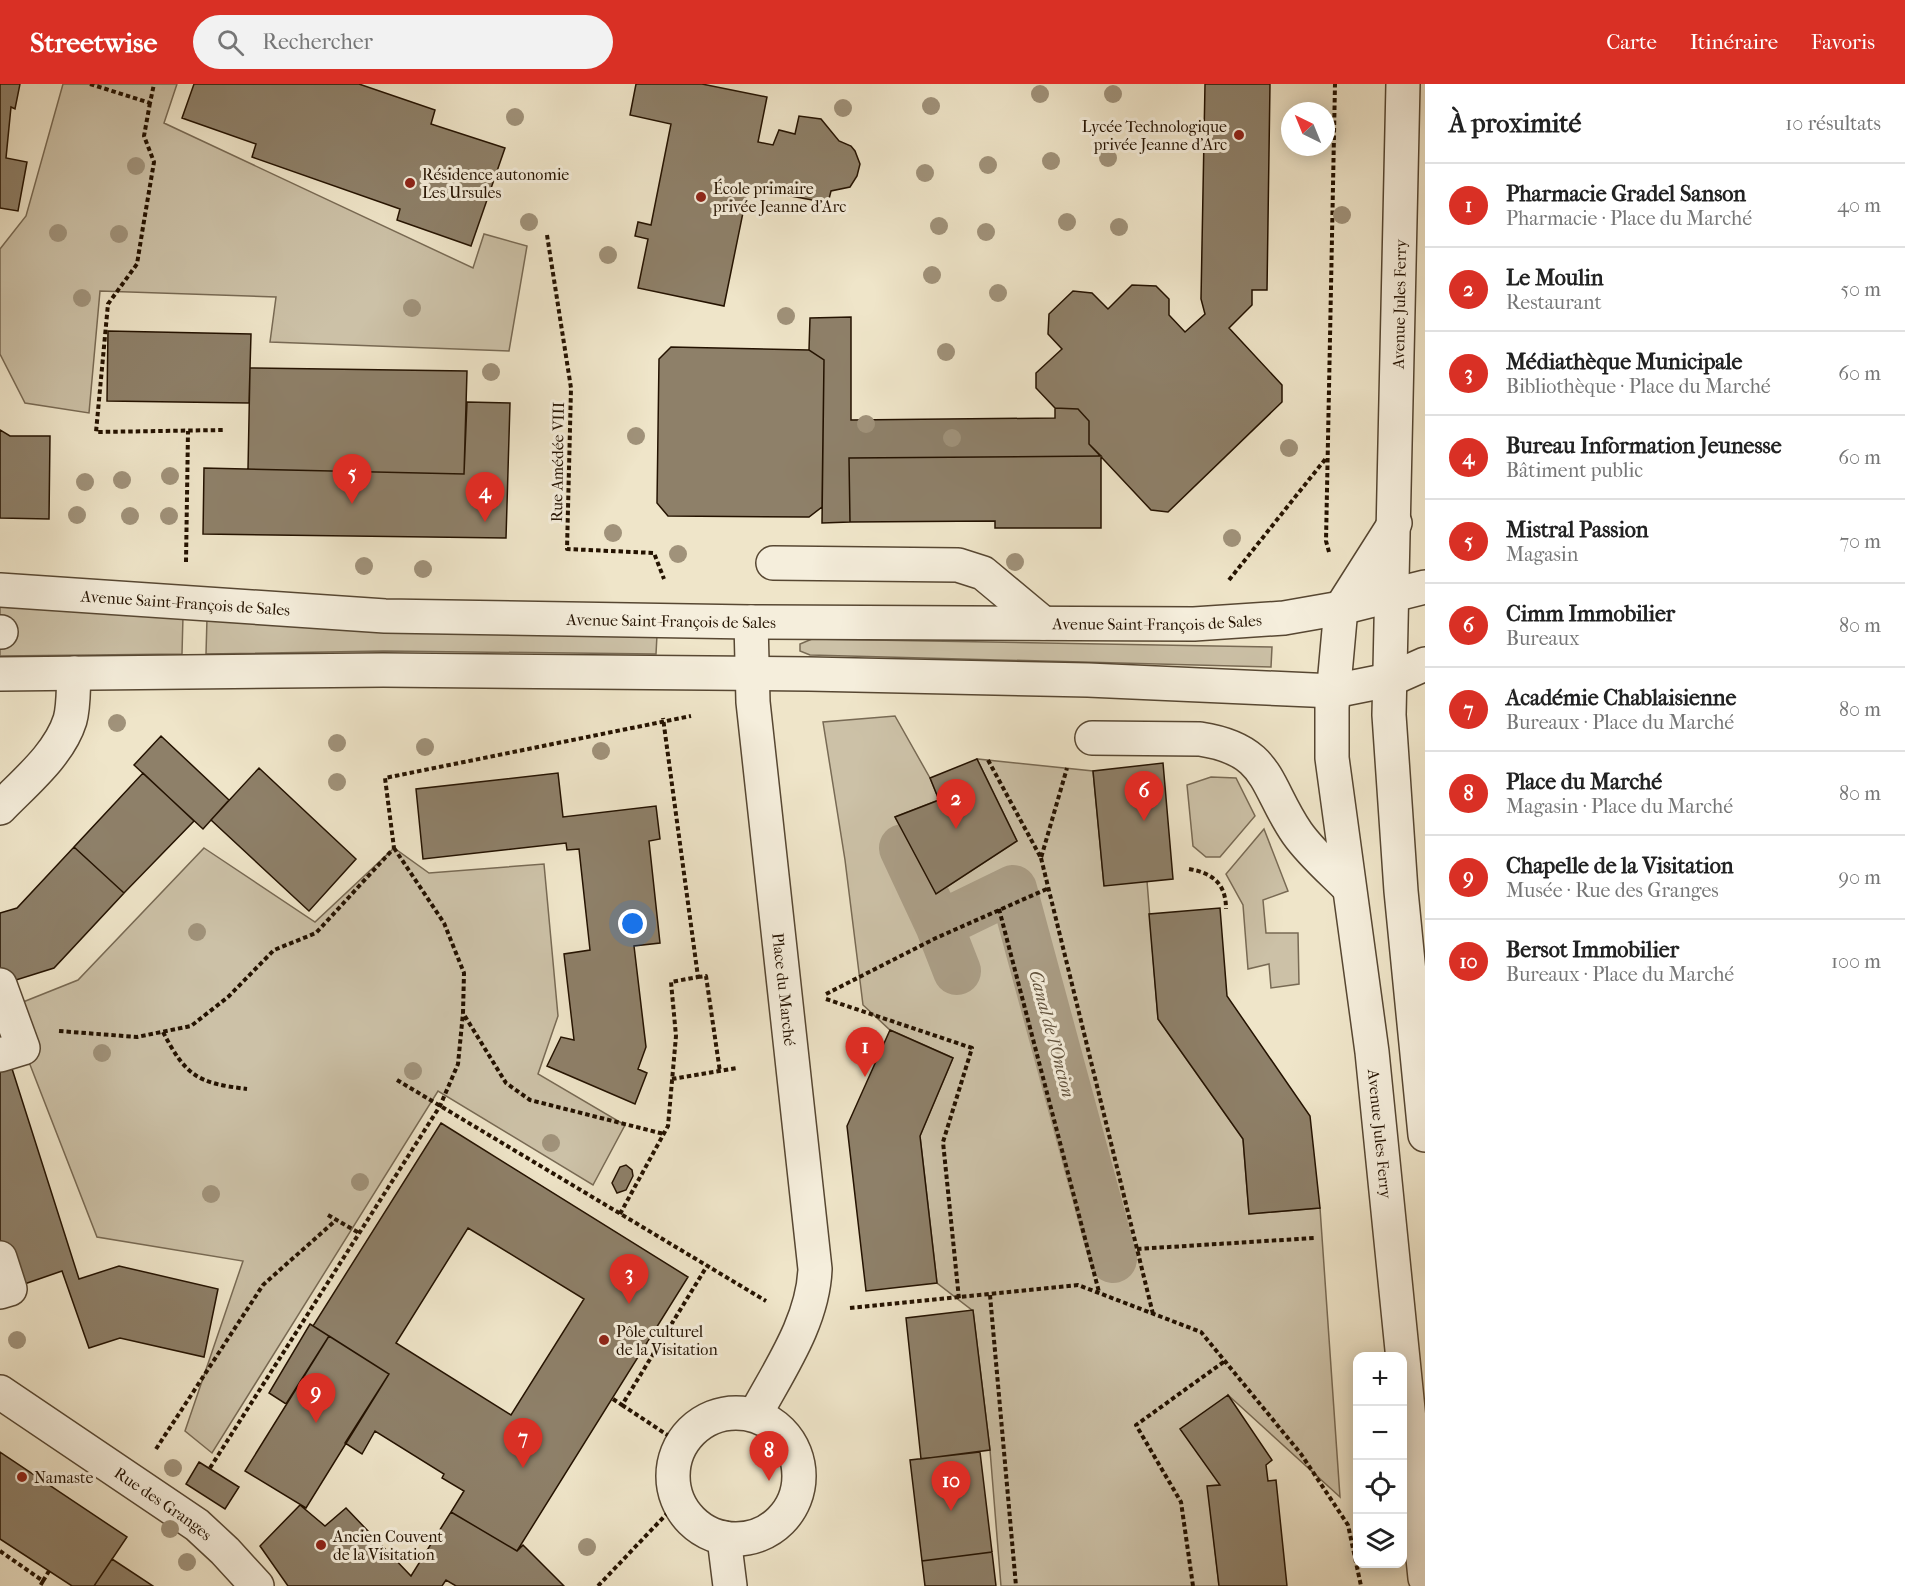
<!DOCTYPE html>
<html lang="fr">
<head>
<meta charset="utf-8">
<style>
  :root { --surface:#fff; --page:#f2f2f2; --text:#222; --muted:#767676; --line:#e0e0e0; --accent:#d93025 }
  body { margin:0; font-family:"IM FELL French Canon",serif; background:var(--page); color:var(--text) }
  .controls { position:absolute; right:18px; bottom:18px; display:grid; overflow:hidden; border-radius:12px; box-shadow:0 3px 15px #0003 }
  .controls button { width:54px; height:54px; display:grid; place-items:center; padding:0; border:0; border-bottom:2px solid var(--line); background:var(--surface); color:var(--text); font:30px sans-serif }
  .compass { position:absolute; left:1281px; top:18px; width:54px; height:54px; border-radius:50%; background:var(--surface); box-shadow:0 3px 15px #0003; rotate:317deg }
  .you { position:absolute; left:633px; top:840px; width:21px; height:21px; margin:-15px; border:4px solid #fff; border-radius:50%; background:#1a73e8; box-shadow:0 0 0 9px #1a73e833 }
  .badge { display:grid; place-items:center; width:39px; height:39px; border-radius:50%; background:var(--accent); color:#fff; font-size:20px; font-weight:700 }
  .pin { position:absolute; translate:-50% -50px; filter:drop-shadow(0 2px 3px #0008) }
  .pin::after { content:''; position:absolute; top:32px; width:21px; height:18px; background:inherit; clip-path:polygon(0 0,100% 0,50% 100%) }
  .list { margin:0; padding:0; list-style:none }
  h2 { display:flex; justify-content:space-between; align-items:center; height:78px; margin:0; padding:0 24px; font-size:26px }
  h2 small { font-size:20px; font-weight:400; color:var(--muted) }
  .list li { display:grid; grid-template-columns:39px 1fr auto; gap:18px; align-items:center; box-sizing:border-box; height:84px; padding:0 24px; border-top:2px solid var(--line) }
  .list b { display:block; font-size:22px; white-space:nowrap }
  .list p { margin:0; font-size:20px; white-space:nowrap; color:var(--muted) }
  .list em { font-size:20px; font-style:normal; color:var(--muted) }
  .icon { flex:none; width:33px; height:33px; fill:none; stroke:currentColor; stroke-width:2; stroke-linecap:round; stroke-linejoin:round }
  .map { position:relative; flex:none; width:1425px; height:1502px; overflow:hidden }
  header { display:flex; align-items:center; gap:36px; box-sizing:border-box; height:84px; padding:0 30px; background:var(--accent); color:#fff }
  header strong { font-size:28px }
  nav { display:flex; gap:33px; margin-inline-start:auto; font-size:21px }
  .search { width:420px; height:54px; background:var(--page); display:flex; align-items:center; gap:15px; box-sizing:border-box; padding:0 21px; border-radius:33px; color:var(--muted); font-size:22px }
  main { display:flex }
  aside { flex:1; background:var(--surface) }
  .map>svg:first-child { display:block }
  .green { fill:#ccc1a7; stroke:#786a54; stroke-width:1.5 }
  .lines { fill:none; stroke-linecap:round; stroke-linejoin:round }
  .canal { stroke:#aa9d85; stroke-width:48 }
  .building { fill:#8e8069; stroke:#241200; stroke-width:1.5; fill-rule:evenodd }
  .minor-casing { stroke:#574732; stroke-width:36 }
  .path { stroke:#241200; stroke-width:4; stroke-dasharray:4.5 3; stroke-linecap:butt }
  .minor { stroke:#f5eedc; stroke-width:33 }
  .tree { fill:#a0927a }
  .poi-dot { fill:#8f2418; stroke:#f5eedc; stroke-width:2 }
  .labels { text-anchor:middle; stroke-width:6; stroke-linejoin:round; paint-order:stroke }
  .poi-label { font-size:16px; fill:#241200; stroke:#f5eedc; text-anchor:start }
  .street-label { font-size:16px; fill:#241200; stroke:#f5eedc }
  .water-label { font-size:18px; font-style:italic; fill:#60513c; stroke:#f5eedc }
</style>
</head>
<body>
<header>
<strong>Streetwise</strong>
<div class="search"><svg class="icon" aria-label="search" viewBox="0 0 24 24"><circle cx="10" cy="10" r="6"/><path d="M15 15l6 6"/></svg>Rechercher</div>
<nav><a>Carte</a><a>Itinéraire</a><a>Favoris</a></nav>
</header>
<main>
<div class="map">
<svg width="1425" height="1502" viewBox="0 0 1425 1502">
  <rect width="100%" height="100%" fill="#efe5c9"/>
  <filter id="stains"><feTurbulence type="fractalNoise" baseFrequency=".00333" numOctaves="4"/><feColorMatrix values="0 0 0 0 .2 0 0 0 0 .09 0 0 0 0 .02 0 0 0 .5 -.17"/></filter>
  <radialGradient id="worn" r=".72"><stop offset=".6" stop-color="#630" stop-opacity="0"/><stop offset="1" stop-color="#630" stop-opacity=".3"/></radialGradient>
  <path class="green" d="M63,0H177L164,39L473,184L484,150L527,162L509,267L270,258L276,213L100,207L89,329L25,319L0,270V165L26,132Z
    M0,523L183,532L182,570L0,572Z
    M207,534L657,551L656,570L384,567L206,570Z
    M812,555L1272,563L1271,583L810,571L800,567V560Z
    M895,632L930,694L939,716L895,733L936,810L1017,757L977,675L1093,687L1104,801L1147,797L1158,935L1243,1055L1249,1130L1320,1124L1340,1413L1228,1311L1220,1401L1208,1402L1219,1502H1001L990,1366L973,1227L937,1199L920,1052L953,974L890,946L863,921L845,776L823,638Z
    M1211,693L1236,694L1255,732L1220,773H1206L1193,762L1187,701Z
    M1264,745L1288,807L1263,816L1266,849H1298L1299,900L1271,904L1269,880L1248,885L1243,821L1226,790Z
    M204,764L315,838L394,764L429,789L544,780L558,932L538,990L625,1041L593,1101L438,1007L212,1369L185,1347L243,1177L97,1153L8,924L78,896Z"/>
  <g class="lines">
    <path class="canal" d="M903,764L939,841L1013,805L1113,1175
      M939,841L957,887"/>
  </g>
  <path class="building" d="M0,0H20L15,25L11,23L6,74L27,78L18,127L0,124Z
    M194,0H359L435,26L431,40L505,64L471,162L397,136L400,125L252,73L256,60L182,34Z
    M636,0H702L767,13L758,58L773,61L779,46L795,50L799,32L821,35L839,57L851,62L855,67L860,80L857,92L850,103L831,107L828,119L748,104L724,222L638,204L648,155L635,152L638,138L651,141L671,40L630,31Z
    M1205,0H1270L1267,206H1252V221L1229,244L1282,301V318L1168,428L1151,426L1089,360V337L1078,325L1055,324L1036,304V289L1062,265L1048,250L1049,230L1073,207L1092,209L1108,225L1132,201L1156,202L1169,215V231L1185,248L1205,230L1201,215Z
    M851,233V336L1055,334V324L1078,325L1089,337V360L1101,372L849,374L850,438L822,439L824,276L809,266L810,234Z
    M108,247L251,250L249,319L107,317Z
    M671,263L809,266L824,276L822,423L809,433L668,432L657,419L659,275Z
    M250,284L467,287L464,390L248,385Z
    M467,318L510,319L506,454L203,450L204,384L464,390Z
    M0,346L10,352H50L49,435L0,434Z
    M1101,372V444H995V437L850,438L849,374Z
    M161,652L229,716L203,745L134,681Z
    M977,675L1017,757L936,810L895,733L939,716L930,694Z
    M1163,679L1173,795L1104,802L1093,687Z
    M259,684L356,775L309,827L211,736Z
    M143,689L194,737L124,809L74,763Z
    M558,689L563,733L656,722L660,755L649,757L660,859L634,862L646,963L638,985L647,989L635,1020L547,982L561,953L574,956L564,870L590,866L579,765L567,766L566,759L423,775L416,705Z
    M74,763L124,809L54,884L0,901V829L17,824Z
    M1220,824L1227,912L1310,1032L1320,1124L1249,1130L1243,1055L1158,935L1149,830Z
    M890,946L953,974L920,1052L937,1199L866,1207L847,1042Z
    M7,969L79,1195L119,1182L218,1205L204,1273L120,1254L89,1264L62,1187L10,1205L0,1174V971Z
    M441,1039L688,1193L517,1467L451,1428L464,1407L442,1394L444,1390L375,1347L362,1370L345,1359L389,1290L313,1242ZM468,1144L584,1215L511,1331L396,1259Z
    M626,1081L632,1086L633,1092L626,1106L617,1109L612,1099L620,1083Z
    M973,1226L990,1366L921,1375L906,1234Z
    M310,1240L329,1252L286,1320L269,1309Z
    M329,1252L389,1290L306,1424L245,1387Z
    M1228,1311L1272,1376L1266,1381L1268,1397L1276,1396L1287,1502H1219L1207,1402L1220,1401L1180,1345Z
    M0,1368L127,1453L94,1502H72L0,1455Z
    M980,1368L992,1468L922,1477L910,1376Z
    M199,1378L239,1403L225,1425L186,1400Z
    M300,1421L325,1442L346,1424L411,1492L451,1428L517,1467L523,1461L564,1502H456L446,1496L442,1502H288L260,1462Z
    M992,1468L996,1502H925L922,1477Z
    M112,1475L153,1502H94Z"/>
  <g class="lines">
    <defs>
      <g id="minor">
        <path d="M1403,0L1389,631L1401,807L1425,1051"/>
        <path id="s1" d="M1395,439L1341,524L1332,623V674L1372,968L1425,1494"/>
        <path d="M773,479L958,481L983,489L1043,539"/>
        <path id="s2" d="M0,506L385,532L751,538L1194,540L1284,534L1341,524L1425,503"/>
        <path id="s3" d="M751,538L753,618L815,1185C813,1238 779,1286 755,1331"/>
        <path d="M0,548H1"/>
        <path d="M0,590L383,586L809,590L1088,596L1334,607L1389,596L1425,580"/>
        <path d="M1092,654L1200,655C1271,666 1264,701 1297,749C1311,769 1331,786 1348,803"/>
        <path d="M0,724C24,699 59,671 70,636C74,622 73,604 74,589"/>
        <path d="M0,901L23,964L0,971"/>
        <path d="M0,1174L10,1205L0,1208"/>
        <path id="s4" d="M0,1308L197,1441L225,1467L257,1502"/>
        <circle cx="736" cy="1392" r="63"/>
        <path d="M724,1454L730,1502"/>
      </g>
    </defs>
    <use href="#minor" class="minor-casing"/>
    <path class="path" d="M90,0L150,19L154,0
      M150,19L144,52L154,78L143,143L137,180L108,220L96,348L224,346
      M547,151L571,304L567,465L654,469L664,495
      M1329,468L1326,457L1335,0
      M186,478L188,347
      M1229,496L1327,373
      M988,676L1041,774L1067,684
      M394,764L444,839L464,889L463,929L506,999L530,1016L664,1050
      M1041,774L1153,1230
      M1189,785C1213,789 1226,800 1226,825
      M999,825L1099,1208
      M698,893L706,892L720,988
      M826,910L936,854L1049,804
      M826,915L972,964L943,1058L959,1215
      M59,947L137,953L191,942L228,913L274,866L316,849L394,764L385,694L691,632
      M163,948C186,992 197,999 247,1005
      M672,995L737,984
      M397,996L766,1217
      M620,1130L668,1042L676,952L671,898L698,893L663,634
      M328,1131L359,1149
      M1137,1165L1314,1154
      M990,1211L1016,1502
      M850,1224L1078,1201L1201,1248L1301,1370L1348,1441L1361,1502
      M613,1315L622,1321L707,1182
      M622,1321L681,1360
      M156,1365L263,1201L336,1136
      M210,1384L440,1022L458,980L463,929
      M0,1467L43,1497L40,1502
      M43,1497L49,1487
      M598,1502L678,1418
      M1193,1502L1181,1418L1136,1341L1225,1277"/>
    <use href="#minor" class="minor"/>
  </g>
  <g class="tree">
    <circle cx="1040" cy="10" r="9"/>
    <circle cx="1113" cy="10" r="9"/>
    <circle cx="931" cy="22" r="9"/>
    <circle cx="843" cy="24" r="9"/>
    <circle cx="515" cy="33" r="9"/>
    <circle cx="1108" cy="74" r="9"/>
    <circle cx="1051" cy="77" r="9"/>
    <circle cx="988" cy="81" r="9"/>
    <circle cx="136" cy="82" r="9"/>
    <circle cx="925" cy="89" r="9"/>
    <circle cx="1342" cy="131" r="9"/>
    <circle cx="529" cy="138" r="9"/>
    <circle cx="1067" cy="138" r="9"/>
    <circle cx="939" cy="142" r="9"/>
    <circle cx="1119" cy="143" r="9"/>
    <circle cx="986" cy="148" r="9"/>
    <circle cx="58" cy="149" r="9"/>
    <circle cx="119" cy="150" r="9"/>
    <circle cx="608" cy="171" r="9"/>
    <circle cx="932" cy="191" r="9"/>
    <circle cx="998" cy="209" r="9"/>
    <circle cx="82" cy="214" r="9"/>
    <circle cx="412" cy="224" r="9"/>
    <circle cx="786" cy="232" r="9"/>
    <circle cx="946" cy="268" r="9"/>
    <circle cx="491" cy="288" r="9"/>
    <circle cx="866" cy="340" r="9"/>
    <circle cx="636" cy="352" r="9"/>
    <circle cx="952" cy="354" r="9"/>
    <circle cx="1289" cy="364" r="9"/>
    <circle cx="170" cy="392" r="9"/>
    <circle cx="122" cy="396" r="9"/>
    <circle cx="85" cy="398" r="9"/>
    <circle cx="77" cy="431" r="9"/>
    <circle cx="130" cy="432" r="9"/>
    <circle cx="169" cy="432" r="9"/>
    <circle cx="613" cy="449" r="9"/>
    <circle cx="1232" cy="454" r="9"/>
    <circle cx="678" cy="470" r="9"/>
    <circle cx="1015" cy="478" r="9"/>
    <circle cx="364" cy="482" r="9"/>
    <circle cx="423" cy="485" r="9"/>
    <circle cx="117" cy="639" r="9"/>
    <circle cx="337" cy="659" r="9"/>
    <circle cx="425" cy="663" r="9"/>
    <circle cx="601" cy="667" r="9"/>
    <circle cx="337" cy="698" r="9"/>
    <circle cx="197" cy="848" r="9"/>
    <circle cx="102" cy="969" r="9"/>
    <circle cx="413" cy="987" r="9"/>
    <circle cx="551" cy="1059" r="9"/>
    <circle cx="360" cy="1098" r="9"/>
    <circle cx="211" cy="1110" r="9"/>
    <circle cx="17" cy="1256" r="9"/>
    <circle cx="173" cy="1384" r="9"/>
    <circle cx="170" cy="1445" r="9"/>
    <circle cx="587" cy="1463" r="9"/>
    <circle cx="187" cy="1478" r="9"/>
  </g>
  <g class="poi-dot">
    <circle cx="1239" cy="51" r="6"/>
    <circle cx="410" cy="99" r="6"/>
    <circle cx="701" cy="113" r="6"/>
    <circle cx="604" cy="1256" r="6"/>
    <circle cx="22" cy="1393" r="6"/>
    <circle cx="321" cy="1461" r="6"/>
  </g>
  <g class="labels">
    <g class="poi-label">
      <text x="1227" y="48" text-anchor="end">Lycée Technologique<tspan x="1227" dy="18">privée Jeanne d'Arc</tspan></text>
      <text x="422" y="96">Résidence autonomie<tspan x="422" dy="18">Les Ursules</tspan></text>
      <text x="713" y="110">École primaire<tspan x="713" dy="18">privée Jeanne d'Arc</tspan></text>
      <text x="616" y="1253">Pôle culturel<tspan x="616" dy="18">de la Visitation</tspan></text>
      <text x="34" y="1399">Namaste</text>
      <text x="333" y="1458">Ancien Couvent<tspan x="333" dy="18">de la Visitation</tspan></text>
    </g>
    <g class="street-label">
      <text transform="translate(1399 220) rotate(-89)" y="6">Avenue Jules Ferry</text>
      <text transform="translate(557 378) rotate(-89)" y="6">Rue Amédée VIII</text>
      <text dy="6" stroke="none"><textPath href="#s2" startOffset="186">Avenue Saint-François de Sales</textPath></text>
      <text dy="6" stroke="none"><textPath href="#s2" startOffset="672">Avenue Saint-François de Sales</textPath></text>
      <text dy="6" stroke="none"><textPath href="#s2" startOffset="1158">Avenue Saint-François de Sales</textPath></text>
      <text dy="6" stroke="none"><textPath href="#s3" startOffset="369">Place du Marché</textPath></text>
      <text dy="6" stroke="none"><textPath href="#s1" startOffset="630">Avenue Jules Ferry</textPath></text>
      <text dy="6" stroke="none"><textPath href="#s4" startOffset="198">Rue des Granges</textPath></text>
    </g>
    <g class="water-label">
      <text transform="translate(1052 950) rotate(75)" y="6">Canal de l'Oncion</text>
    </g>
  </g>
  <rect width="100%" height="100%" filter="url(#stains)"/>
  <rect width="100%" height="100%" fill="url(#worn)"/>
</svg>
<div class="controls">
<button>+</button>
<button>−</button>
<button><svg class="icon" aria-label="locate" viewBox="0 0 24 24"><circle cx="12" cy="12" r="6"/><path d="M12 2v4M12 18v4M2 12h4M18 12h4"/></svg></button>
<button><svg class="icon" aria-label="layers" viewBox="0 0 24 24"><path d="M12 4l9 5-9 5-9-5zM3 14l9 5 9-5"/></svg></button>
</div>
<svg class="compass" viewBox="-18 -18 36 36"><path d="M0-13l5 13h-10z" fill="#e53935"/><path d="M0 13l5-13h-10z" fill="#767676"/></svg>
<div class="you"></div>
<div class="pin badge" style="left:865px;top:993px">1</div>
<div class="pin badge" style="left:956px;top:745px">2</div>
<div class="pin badge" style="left:629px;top:1220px">3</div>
<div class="pin badge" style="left:485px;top:438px">4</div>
<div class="pin badge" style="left:352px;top:420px">5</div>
<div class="pin badge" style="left:1144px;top:737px">6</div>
<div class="pin badge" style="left:523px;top:1384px">7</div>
<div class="pin badge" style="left:769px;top:1397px">8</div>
<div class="pin badge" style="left:316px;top:1339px">9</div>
<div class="pin badge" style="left:951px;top:1427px">10</div>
</div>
<aside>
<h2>À proximité<small>10 résultats</small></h2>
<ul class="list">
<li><span class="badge">1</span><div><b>Pharmacie Gradel Sanson</b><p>Pharmacie · Place du Marché</p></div><em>40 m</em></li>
<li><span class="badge">2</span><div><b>Le Moulin</b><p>Restaurant</p></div><em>50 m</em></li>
<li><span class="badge">3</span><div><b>Médiathèque Municipale</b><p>Bibliothèque · Place du Marché</p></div><em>60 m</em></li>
<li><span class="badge">4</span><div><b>Bureau Information Jeunesse</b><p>Bâtiment public</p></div><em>60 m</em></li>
<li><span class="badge">5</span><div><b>Mistral Passion</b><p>Magasin</p></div><em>70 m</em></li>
<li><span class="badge">6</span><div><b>Cimm Immobilier</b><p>Bureaux</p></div><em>80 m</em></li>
<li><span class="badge">7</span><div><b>Académie Chablaisienne</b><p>Bureaux · Place du Marché</p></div><em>80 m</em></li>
<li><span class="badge">8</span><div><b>Place du Marché</b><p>Magasin · Place du Marché</p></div><em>80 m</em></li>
<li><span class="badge">9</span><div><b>Chapelle de la Visitation</b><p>Musée · Rue des Granges</p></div><em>90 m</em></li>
<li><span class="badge">10</span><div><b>Bersot Immobilier</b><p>Bureaux · Place du Marché</p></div><em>100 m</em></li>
</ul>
</aside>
</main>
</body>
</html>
